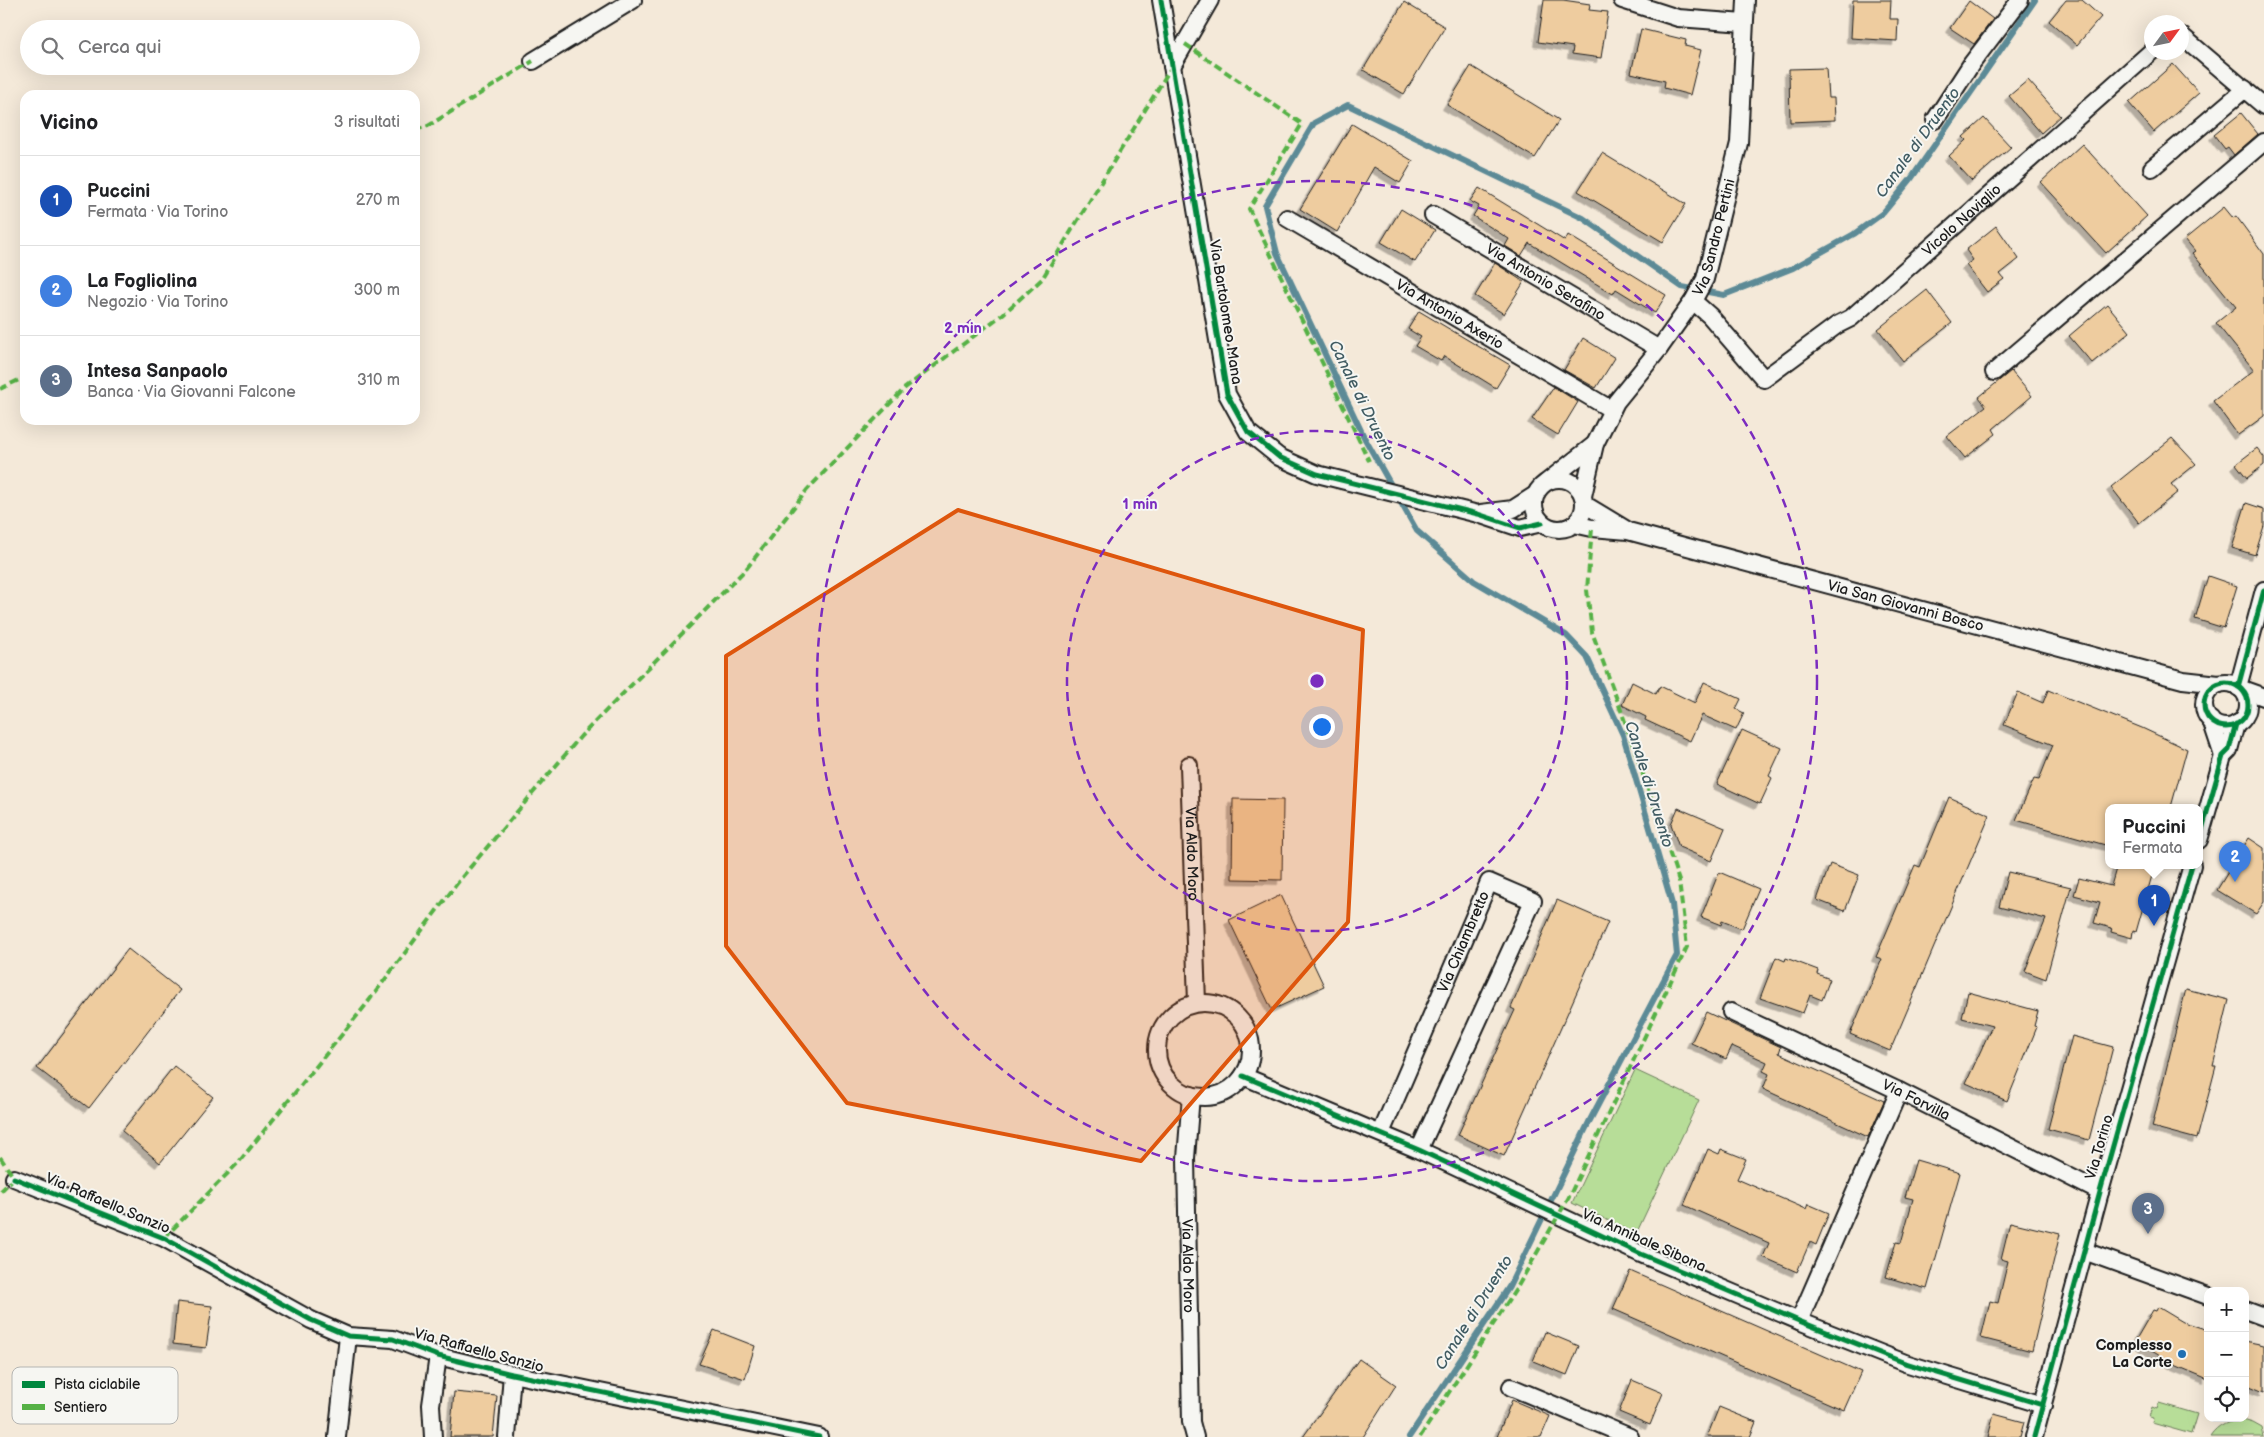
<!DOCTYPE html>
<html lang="it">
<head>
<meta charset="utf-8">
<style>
  :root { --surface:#fff; --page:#f6f6f6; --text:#202124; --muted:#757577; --line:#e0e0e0; --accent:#b45309 }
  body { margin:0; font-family:"Balsamiq Sans",sans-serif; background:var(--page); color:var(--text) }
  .controls { position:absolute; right:15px; bottom:15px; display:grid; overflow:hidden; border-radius:10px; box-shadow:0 5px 20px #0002 }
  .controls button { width:45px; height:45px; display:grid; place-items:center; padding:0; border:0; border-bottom:1px solid var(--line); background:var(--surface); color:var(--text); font:25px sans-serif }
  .compass { position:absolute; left:2144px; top:15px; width:45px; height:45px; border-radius:50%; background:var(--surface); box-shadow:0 5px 20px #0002; rotate:57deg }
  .you { position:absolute; left:1321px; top:726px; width:18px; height:18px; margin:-12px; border:4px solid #fff; border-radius:50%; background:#1a73e8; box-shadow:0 0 0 8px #1a73e833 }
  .badge { display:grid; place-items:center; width:32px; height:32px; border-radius:50%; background:var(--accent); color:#fff; font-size:16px; font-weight:700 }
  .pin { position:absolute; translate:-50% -41px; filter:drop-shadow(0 1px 2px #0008) }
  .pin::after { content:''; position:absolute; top:26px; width:18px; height:15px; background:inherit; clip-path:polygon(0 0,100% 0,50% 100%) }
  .popup { position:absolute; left:2105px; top:804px; width:98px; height:65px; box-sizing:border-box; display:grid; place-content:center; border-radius:10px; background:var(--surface); filter:drop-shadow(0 1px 4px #0005); font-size:16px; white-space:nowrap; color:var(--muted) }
  .popup b { font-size:19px; color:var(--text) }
  .popup::after { content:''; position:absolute; left:50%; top:100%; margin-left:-10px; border:10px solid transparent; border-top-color:var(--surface) }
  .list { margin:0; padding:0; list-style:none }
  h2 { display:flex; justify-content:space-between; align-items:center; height:65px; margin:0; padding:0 20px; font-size:21px }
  h2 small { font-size:16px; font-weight:400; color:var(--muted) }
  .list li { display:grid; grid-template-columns:32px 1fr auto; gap:15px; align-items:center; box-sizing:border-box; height:90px; padding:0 20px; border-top:1px solid var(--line) }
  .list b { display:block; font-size:19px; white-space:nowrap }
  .list p { margin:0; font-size:16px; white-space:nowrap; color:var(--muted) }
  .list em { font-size:16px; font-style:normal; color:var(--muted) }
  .icon { flex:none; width:28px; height:28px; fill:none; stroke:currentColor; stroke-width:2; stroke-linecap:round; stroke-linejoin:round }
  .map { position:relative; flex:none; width:2264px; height:1437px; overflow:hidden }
  .search { position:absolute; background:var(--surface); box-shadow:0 5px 20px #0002; left:20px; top:20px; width:400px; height:55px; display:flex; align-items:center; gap:12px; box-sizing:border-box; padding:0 18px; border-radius:28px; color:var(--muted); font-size:19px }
  .panel { position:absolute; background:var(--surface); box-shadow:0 5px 20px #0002; left:20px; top:90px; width:400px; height:335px; border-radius:15px }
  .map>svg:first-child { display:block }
  .green { fill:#b7dd98; stroke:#6a7c5a }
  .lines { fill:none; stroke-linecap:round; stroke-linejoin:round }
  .stream { stroke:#5c8a96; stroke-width:6 }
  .building { fill:#eecc9f; stroke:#1c1c1c; filter:url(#shadow) }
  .street-casing { stroke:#1c1c1c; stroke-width:20 }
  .street { stroke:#f6f6f2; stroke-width:16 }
  .quiet { stroke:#55b145; stroke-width:4; stroke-dasharray:8 4; stroke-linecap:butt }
  .cycleway-casing { stroke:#f6f6f2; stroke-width:8 }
  .cycleway { stroke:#00873e; stroke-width:5 }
  .marked { fill:#de560d; fill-opacity:0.2; stroke:#de560d; stroke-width:4; stroke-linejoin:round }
  .ring { fill:none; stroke:#7b2cbf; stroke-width:2.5; stroke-dasharray:9 6 }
  .poi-dot { fill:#1f6fb2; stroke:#f6f6f2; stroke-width:2 }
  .labels { text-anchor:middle; stroke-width:4; stroke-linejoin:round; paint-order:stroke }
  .street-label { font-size:15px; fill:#1c1c1c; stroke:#f6f6f2 }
  .poi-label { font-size:15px; font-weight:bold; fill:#1c1c1c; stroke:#f6f6f2; text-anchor:end }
  .water-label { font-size:16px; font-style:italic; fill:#415c63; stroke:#f6f6f2 }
  .key { fill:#f6f6f2; stroke:#b5b5b2; stroke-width:1 }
  .key-label { font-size:14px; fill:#1c1c1c }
  .centre { fill:#7b2cbf; stroke:#f6f6f2; stroke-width:2.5 }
  .ring-label { font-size:15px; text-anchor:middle; font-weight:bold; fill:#7b2cbf; stroke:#f6f6f2; stroke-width:4; stroke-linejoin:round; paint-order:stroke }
</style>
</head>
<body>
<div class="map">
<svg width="2264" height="1437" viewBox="0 0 2264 1437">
  <defs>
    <filter id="shadow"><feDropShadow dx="-4.5" dy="4.5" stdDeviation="0" flood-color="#0004"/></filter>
  </defs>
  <rect width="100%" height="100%" fill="#f4e9d9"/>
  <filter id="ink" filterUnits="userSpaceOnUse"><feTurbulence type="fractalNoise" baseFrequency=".02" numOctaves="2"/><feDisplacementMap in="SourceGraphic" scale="10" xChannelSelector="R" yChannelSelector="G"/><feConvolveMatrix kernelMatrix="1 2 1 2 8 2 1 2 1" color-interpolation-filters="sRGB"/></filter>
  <g filter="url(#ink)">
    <path class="green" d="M1635,1070L1699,1100L1636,1234L1572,1203Z
      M2159,1403L2197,1414L2191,1434L2152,1423L2153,1418L2149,1417L2152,1407L2157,1409Z
      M2243,1420L2253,1423L2262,1428L2264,1437H2210C2218,1425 2229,1421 2243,1420Z"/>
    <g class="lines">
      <path class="stream" d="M1409,1437L1509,1287L1589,1122L1677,955L1672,904L1623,735L1587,657L1566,635L1474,581L1417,531L1365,439L1277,253L1265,206L1314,123L1348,105L1583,218L1682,287L1724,295L1793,268L1854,234L1883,213L1911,179L2035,0"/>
    </g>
    <path class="building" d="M1544,0H1563L1590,4L1589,10L1608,12L1601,58L1572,54L1573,47L1538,42Z
      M1853,0H1891L1890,19H1898L1897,41L1851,38Z
      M2066,0H2082L2101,17L2077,45L2049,21Z
      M1969,1L1993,19L1974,44L1950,28Z
      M1404,2L1445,27L1404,94L1363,70Z
      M1641,29L1686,40L1685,46L1701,50L1690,95L1664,88L1665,81L1631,73Z
      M2173,64L2199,93L2154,132L2129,103Z
      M1471,66L1559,120L1535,158L1447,105Z
      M1826,68L1828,98H1834L1835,120L1790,122L1789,69Z
      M2028,80L2060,116L2041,133L2009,96Z
      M2241,113L2258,134L2234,155L2228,147L2225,149L2214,135Z
      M1984,118L2011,147L1972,181L1949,156L1966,140L1963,137Z
      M1352,124L1413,161L1400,183L1374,167L1337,232L1300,209Z
      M2082,144L2147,216L2106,253L2041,182Z
      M1602,153L1686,204L1663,242L1578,191Z
      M1479,188L1565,241L1568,235L1666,295L1655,313L1616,289L1613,294L1529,243L1521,256L1505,246L1509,239L1473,216L1479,206L1470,201Z
      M2224,207L2233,218L2236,216L2264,254V416L2238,435L2213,401L2254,370L2216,323L2236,307L2192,253L2195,251L2185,239Z
      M1401,209L1435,230L1415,262L1381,242Z
      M1996,226L2019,259L2000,274L2004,279L1987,292L1966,265L1973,260L1966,250Z
      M1495,263L1524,282L1504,314L1475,296Z
      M1927,290L1952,323L1903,361L1878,329Z
      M2107,304L2130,332L2092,363L2069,336Z
      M1419,311L1510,365L1496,388L1444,356L1441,361L1415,346L1421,337L1408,329Z
      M1583,338L1615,358L1596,388L1564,370Z
      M2011,371L2032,396L1993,429L1996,434L1965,458L1947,436L1986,406L1979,397Z
      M1554,387L1578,402L1558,435L1532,419Z
      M2172,438L2196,464L2171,484L2178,492L2139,523L2111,487Z
      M2257,448L2264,457V465L2247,478L2236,464Z
      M2246,503L2264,509V526L2255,555L2232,548Z
      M2208,576L2237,586L2224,628L2195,619Z
      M1632,682L1656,694L1660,686L1695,703L1704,682L1741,699L1736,709L1744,713L1736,730L1702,715L1690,741L1645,720L1646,717L1622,705Z
      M2048,690L2142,728L2187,749L2171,807H2109V846L2016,820L2034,779L2039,780L2053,745L2004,725L2018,692L2043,703Z
      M1742,730L1782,748L1769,776L1772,778L1760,804L1717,784Z
      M1949,797L1990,815L1890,1051L1850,1034L1882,959L1876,957L1915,865L1920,867Z
      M1233,799L1283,800L1282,880L1232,879Z
      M1678,808L1725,828L1711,861L1679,847L1671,824Z
      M2249,838L2264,848V902L2256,914L2217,890Z
      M1830,864L1859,875L1845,911L1817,900Z
      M2117,865H2155L2136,932L2133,931L2132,938L2111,932L2112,928L2094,923L2100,902L2074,895L2079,878L2111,886Z
      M1719,872L1759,889L1742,929L1722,921L1721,925L1701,917Z
      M2008,872L2071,887L2046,979L2025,971L2046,919L1999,907Z
      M1281,895L1324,986L1272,1010L1229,920Z
      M1557,900L1608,922L1504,1156L1458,1135L1515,1010L1511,1008Z
      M128,949L180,990L89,1108L37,1068Z
      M1776,957L1785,961L1786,958L1818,970L1817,974L1830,979L1822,1000L1810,995L1803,1013L1760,998Z
      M2186,989L2229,1000L2213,1066H2216L2197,1139L2152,1127Z
      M1968,992L2038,1011L2034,1026L2037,1027L2007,1101L1966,1083L1992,1026L1962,1018Z
      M1706,1012L1781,1047L1779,1053L1884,1101L1868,1137L1763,1089L1769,1074L1763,1071L1767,1062L1732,1046L1726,1059L1691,1043Z
      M2072,1036L2113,1047L2089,1140L2048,1129Z
      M174,1066L213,1097L160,1163L122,1131Z
      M1708,1149L1719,1154L1721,1149L1746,1159L1737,1179L1806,1209L1808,1204L1829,1213L1816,1245L1810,1242L1797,1272L1763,1257L1769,1243L1684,1205Z
      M1916,1160L1960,1173L1927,1289L1886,1277L1896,1242L1901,1243L1913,1199L1905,1197Z
      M2010,1222L2060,1234L2032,1351L1981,1338L1990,1301L1998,1303L2008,1261L2001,1259Z
      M1630,1271L1861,1372L1844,1410L1613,1309Z
      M177,1302L212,1306L206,1348L173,1344Z
      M2158,1307L2183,1322L2208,1330V1379L2177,1366L2135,1341L2153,1310L2156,1311Z
      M714,1330L755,1346L745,1379L699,1364Z
      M1545,1332L1579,1346L1567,1375L1533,1361Z
      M2245,1341L2264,1345V1392L2245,1384Z
      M1359,1359L1396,1385L1363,1437H1303Z
      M1632,1380L1663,1393L1650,1425L1619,1412Z
      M454,1392L497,1396L493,1437H450Z
      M1512,1400L1550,1416L1541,1437H1497Z
      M1719,1407L1756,1422L1750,1437H1707Z
      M1994,1414L2024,1422L2020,1437H1988Z"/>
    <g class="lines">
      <defs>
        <g id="street">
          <path d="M1161,0L1227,394L1248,432L1279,457L1317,474L1478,514L1520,528L1542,523"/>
          <path d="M1622,0L1678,18L1744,23"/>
          <path d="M2182,36L2264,106"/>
          <path d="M533,61L633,0"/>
          <path d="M1172,66L1210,0"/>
          <path d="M1935,120L1972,63L2020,0"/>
          <path d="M2152,168L2245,89"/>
          <path id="s1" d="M1433,215L1659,349"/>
          <path id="s2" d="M1287,218L1612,410"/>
          <path id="s3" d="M1693,301L1710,316L1764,379L1837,325L1851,318L2152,51"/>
          <path d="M1994,372L2264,142"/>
          <circle cx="1559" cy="504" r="25"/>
          <path d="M1548,481L1595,444"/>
          <path id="s4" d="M1583,496L1595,444L1616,402L1659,349L1693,301L1705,279L1739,143L1746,0"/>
          <path d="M1584,504L1627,530"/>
          <path d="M1481,513L1513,509L1535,495"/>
          <path id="s5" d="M1574,524L1592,528L1628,531L2183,680L2219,684"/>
          <circle cx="2226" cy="705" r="22"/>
          <path d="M2238,687L2264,590"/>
          <path d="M2239,688L2264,697"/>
          <path d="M2211,720L2223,756"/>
          <path id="s6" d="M1189,765L1197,1003"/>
          <path d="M2199,840L2223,756L2229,750L2236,724"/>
          <circle cx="1204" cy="1050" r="47"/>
          <path id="s7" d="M1731,1012L1899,1091L2100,1192"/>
          <path d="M1243,1076L1419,1150L1641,1254L1799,1321L1905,1363L2043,1405"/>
          <path id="s8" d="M1191,1095L1186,1158L1191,1422L1195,1437"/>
          <path id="s9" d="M1381,1133L1489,882L1533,901L1419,1150"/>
          <path d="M14,1178L164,1238L311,1320L348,1336L393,1339L438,1356L512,1374L819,1437"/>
          <path d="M2084,1251L2208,1296"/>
          <path d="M2245,1310L2264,1317"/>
          <path d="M1799,1321L1899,1091"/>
          <path d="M1511,1387L1630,1437"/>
          <path d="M337,1437L348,1336"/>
          <path d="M433,1437L431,1405L438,1356"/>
          <path d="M507,1437L512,1374"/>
          <path d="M2034,1437L2100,1192L2192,865"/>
        </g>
      </defs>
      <use href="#street" class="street-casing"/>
      <use href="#street" class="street"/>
      <path class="quiet" d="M1185,44L1302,124L1249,209L1369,461
        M415,130L428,126L533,61
        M0,389L25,377
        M0,1157L14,1178L0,1192
        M164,1238L238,1163L365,1006L462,877L581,736L747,568L807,490L905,388L1003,314L1042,279L1172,66
        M1420,1437L1518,1286L1569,1197L1687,947L1679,881L1622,713L1592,632L1587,590L1592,528"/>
      <defs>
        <path id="cycleway" d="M1161,0L1227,394L1248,432L1279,457L1317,474L1478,514L1520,528L1542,523
          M2204 705a22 22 0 1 1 44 0a22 22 0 1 1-44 0Z
          M2238,687L2264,590
          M2199,840L2223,756L2229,750L2236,724
          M1243,1076L1419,1150L1641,1254L1799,1321L1905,1363L2043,1405
          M14,1178L164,1238L311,1320L348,1336L393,1339L438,1356L512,1374L819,1437
          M2034,1437L2100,1192L2192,865"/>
      </defs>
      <use href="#cycleway" class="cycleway-casing"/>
      <use href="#cycleway" class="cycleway"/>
    </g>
  </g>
  <path class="marked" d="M958,510L1363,630L1348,922L1141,1161L847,1103L726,946V656Z"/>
  <g class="ring">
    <circle cx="1317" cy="681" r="250"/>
    <circle cx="1317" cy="681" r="500"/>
  </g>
  <circle class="poi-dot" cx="2182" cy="1354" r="5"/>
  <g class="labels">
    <g class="street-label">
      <text dy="5" stroke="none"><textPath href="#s3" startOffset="360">Vicolo Naviglio</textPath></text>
      <text dy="5" stroke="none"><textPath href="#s4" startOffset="295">Via Sandro Pertini</textPath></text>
      <text dy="5" stroke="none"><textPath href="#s1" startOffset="131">Via Antonio Serafino</textPath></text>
      <text transform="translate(1226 312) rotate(81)" y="5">Via Bartolomeo Mana</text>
      <text dy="5" stroke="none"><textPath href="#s2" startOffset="189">Via Antonio Axerio</textPath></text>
      <text dy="5" stroke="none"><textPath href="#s5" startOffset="342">Via San Giovanni Bosco</textPath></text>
      <text dy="5" stroke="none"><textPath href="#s6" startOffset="89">Via Aldo Moro</textPath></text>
      <text dy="5" stroke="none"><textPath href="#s9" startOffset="208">Via Chiambretto</textPath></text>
      <text dy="5" stroke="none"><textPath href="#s7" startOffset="205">Via Forvilla</textPath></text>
      <text transform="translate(2099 1147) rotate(-74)" y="5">Via Torino</text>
      <text transform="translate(108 1203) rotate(23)" y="5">Via Raffaello Sanzio</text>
      <text transform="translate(1644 1240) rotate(24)" y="5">Via Annibale Sibona</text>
      <text dy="5" stroke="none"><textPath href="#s8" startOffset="171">Via Aldo Moro</textPath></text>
      <text transform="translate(479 1350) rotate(15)" y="5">Via Raffaello Sanzio</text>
    </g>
    <g class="poi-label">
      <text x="2172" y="1350">Complesso<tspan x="2172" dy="17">La Corte</tspan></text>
    </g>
    <g class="water-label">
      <text transform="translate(1917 142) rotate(-54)" y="6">Canale di Druento</text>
      <text transform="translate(1363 400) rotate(64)" y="6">Canale di Druento</text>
      <text transform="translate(1650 784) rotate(73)" y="6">Canale di Druento</text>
      <text transform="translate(1473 1312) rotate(-58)" y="6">Canale di Druento</text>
    </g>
  </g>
  <rect x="12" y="1367" width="166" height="57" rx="8" class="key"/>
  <rect x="22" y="1381" width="23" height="7" fill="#00873e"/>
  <rect x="22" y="1404" width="23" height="6" fill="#55b145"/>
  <g class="key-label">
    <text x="54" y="1389">Pista ciclabile</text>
    <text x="54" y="1412">Sentiero</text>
  </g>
  <circle cx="1317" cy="681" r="8" class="centre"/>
  <g class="ring-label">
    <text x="963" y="333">2 min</text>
    <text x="1140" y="509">1 min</text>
  </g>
</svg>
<div class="controls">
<button>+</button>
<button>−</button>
<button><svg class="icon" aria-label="locate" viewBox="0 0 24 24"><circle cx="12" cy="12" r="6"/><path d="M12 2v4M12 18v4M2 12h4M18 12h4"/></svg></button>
</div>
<svg class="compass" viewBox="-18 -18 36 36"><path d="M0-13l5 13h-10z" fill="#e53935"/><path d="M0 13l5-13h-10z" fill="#757577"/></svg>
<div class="you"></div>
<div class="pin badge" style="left:2154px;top:926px;background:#1a4fb4">1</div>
<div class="popup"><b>Puccini</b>Fermata</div>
<div class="pin badge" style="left:2235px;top:882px;background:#3f7fe0">2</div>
<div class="pin badge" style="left:2148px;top:1234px;background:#5c6f8a">3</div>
<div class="search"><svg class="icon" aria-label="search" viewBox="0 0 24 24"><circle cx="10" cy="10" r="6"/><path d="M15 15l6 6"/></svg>Cerca qui</div>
<section class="panel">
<h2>Vicino<small>3 risultati</small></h2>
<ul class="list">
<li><span class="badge" style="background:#1a4fb4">1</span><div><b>Puccini</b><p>Fermata · Via Torino</p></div><em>270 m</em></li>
<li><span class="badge" style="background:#3f7fe0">2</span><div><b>La Fogliolina</b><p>Negozio · Via Torino</p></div><em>300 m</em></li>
<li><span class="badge" style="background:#5c6f8a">3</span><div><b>Intesa Sanpaolo</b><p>Banca · Via Giovanni Falcone</p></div><em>310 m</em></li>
</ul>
</section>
</div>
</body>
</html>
